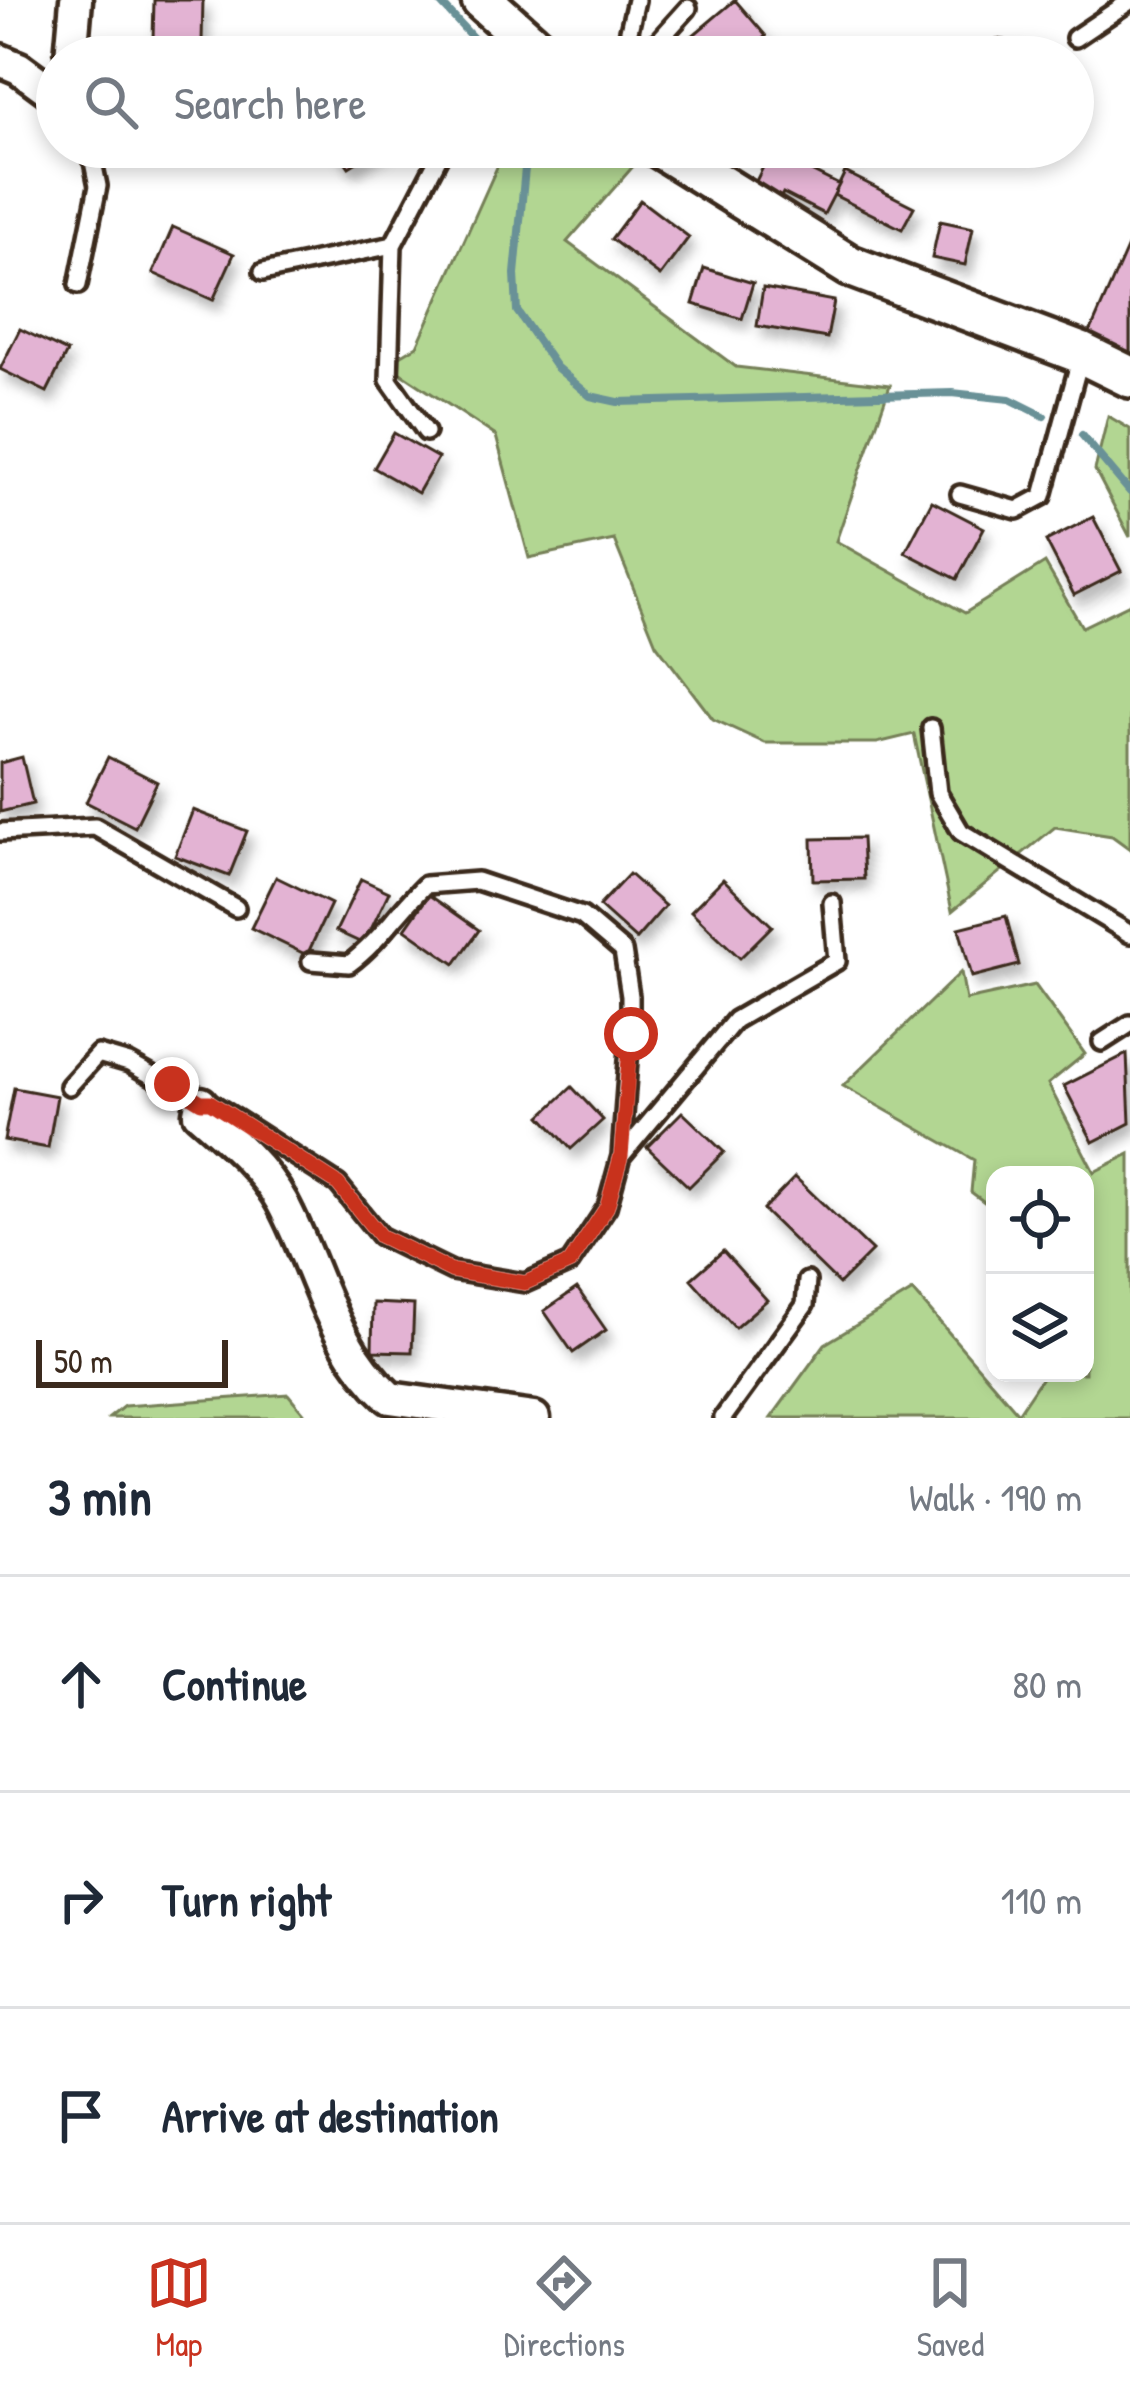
<!DOCTYPE html>
<html lang="en">
<head>
<meta charset="utf-8">
<style>
  :root { --surface:#fff; --page:#f6f6f7; --text:#1f2937; --muted:#747a83; --line:#e0e1e3; --accent:#c8321e }
  body { margin:0; font-family:"Patrick Hand",sans-serif; background:var(--page); color:var(--text) }
  .controls { position:absolute; right:36px; bottom:36px; display:grid; overflow:hidden; border-radius:24px; box-shadow:0 6px 18px #0003 }
  .controls button { width:108px; height:108px; display:grid; place-items:center; padding:0; border:0; border-bottom:3px solid var(--line); background:var(--surface); color:var(--text); font:60px sans-serif }
  .scale { position:absolute; left:36px; bottom:30px; width:192px; box-sizing:border-box; padding-left:12px; border:6px solid #3b2a1e; border-top:0; font-size:33px; line-height:42px; white-space:nowrap; color:#3b2a1e; -webkit-text-stroke:9px #fff; paint-order:stroke }
  .stop { position:absolute; width:36px; height:36px; margin:-27px; border:9px solid #c8321e; border-radius:50%; background:#fff }
  .stop.end { background:#c8321e; border-color:#fff; box-shadow:0 3px 12px #0008 }
  .list { margin:0; padding:0; list-style:none }
  h2 { display:flex; justify-content:space-between; align-items:center; height:156px; margin:0; padding:0 48px; font-size:51px }
  h2 small { font-size:39px; font-weight:400; color:var(--muted) }
  .list li { display:grid; grid-template-columns:78px 1fr auto; gap:36px; align-items:center; box-sizing:border-box; height:216px; padding:0 48px; border-top:3px solid var(--line) }
  .list b { display:block; font-size:45px; white-space:nowrap }
  .list em { font-size:39px; font-style:normal; color:var(--muted) }
  .icon { flex:none; width:66px; height:66px; fill:none; stroke:currentColor; stroke-width:2; stroke-linecap:round; stroke-linejoin:round }
  .map { position:relative; flex:none; width:1130px; height:1418px; overflow:hidden }
  .search { position:absolute; background:var(--surface); box-shadow:0 6px 18px #0003; left:36px; right:36px; top:36px; height:132px; display:flex; align-items:center; gap:30px; box-sizing:border-box; padding:0 42px; border-radius:66px; color:var(--muted); font-size:45px }
  .sheet { height:804px; background:var(--surface) }
  nav { display:flex; justify-content:space-around; align-items:center; box-sizing:border-box; height:168px; border-top:3px solid var(--line); background:var(--surface); font-size:33px; color:var(--muted) }
  nav a { display:grid; justify-items:center; gap:6px }
  nav .on { color:var(--accent) }
  .map>svg:first-child { display:block }
  .green { fill:#b2d692; stroke:#768058; stroke-width:3 }
  .lines { fill:none; stroke-linecap:round; stroke-linejoin:round }
  .stream { stroke:#699197; stroke-width:8 }
  .building { fill:#e3b3d3; stroke:#3b2a1e; stroke-width:3; filter:url(#shadow) }
  .service-casing { stroke:#3b2a1e; stroke-width:24 }
  .minor-casing { stroke:#3b2a1e; stroke-width:39 }
  .tertiary-casing { stroke:#3b2a1e; stroke-width:48 }
  .service { stroke:#fff; stroke-width:15 }
  .minor { stroke:#fff; stroke-width:30 }
  .tertiary { stroke:#fff; stroke-width:39 }
  .route { stroke:#c8321e; stroke-width:15 }
</style>
</head>
<body>
<div class="map">
<svg width="1130" height="1418" viewBox="0 0 1130 1418">
  <defs>
    <filter id="shadow"><feDropShadow dx="5.5" dy="10" stdDeviation="6" flood-color="#0004"/></filter>
  </defs>
  <rect width="100%" height="100%" fill="#fff"/>
  <filter id="ink" filterUnits="userSpaceOnUse"><feTurbulence type="fractalNoise" baseFrequency=".00833" numOctaves="2"/><feDisplacementMap in="SourceGraphic" scale="24" xChannelSelector="R" yChannelSelector="G"/><feConvolveMatrix kernelMatrix="1 2 1 2 8 2 1 2 1" color-interpolation-filters="sRGB"/></filter>
  <g filter="url(#ink)">
    <path class="green" d="M506,147H621L636,163L567,242L736,367L890,385L836,541L965,613L1045,563L1082,627L1130,604V849L1112,836L1055,827L952,911L914,734L877,743H765L713,719L656,644L614,540L529,558L496,436L387,364L417,346Z
      M1108,416L1130,429V537L1095,470Z
      M961,972L966,1000L1035,985L1085,1054L1048,1084L1094,1172L1130,1154V1418H771L825,1344L913,1291L1018,1413L1045,1373H1085V1175H995V1210L971,1192L974,1160L843,1086Z
      M288,1394L308,1418H109L124,1406Z"/>
    <g class="lines">
      <path class="stream" d="M438,0L482,48
        M527,147L515,274L517,311L556,367L590,396L618,402L952,393L1010,399L1044,416
        M1082,435L1130,492"/>
    </g>
    <path class="building" d="M154,0H203L202,41L153,40Z
      M735,0L766,36L741,57H708L691,37Z
      M997,39L1041,46L1039,57H994Z
      M335,147H381L349,167Z
      M771,151L839,185L824,214L783,193L775,209L749,195Z
      M845,172L914,207L902,229L834,195Z
      M640,200L689,237L660,276L611,239Z
      M940,221L973,228L965,265L932,258Z
      M173,227L234,254L213,300L153,273Z
      M1128,246L1130,247V364L1085,344Z
      M704,268L753,283L742,319L693,304Z
      M763,288L834,301L827,338L757,326Z
      M20,329L67,352L47,392L0,369Z
      M394,433L438,458L418,493L374,468Z
      M932,501L984,528L957,579L905,552Z
      M1093,517L1121,571L1074,595L1046,541Z
      M22,757L33,804L0,812V763Z
      M108,757L157,782L135,827L86,802Z
      M193,810L247,831L229,876L175,856Z
      M862,838L864,879L813,880L812,839Z
      M629,874L665,906L636,939L599,906Z
      M276,877L331,904L307,955L251,928Z
      M361,879L389,892L364,944L336,931Z
      M723,879L772,926L740,958L691,911Z
      M429,895L479,930L455,964L405,929Z
      M1006,916L1019,965L972,977L959,928Z
      M1127,1054L1130,1123L1093,1142L1064,1086Z
      M572,1087L603,1120L571,1149L541,1116Z
      M14,1088L57,1096L48,1148L4,1140Z
      M682,1112L724,1152L689,1187L647,1147Z
      M795,1177L872,1251L839,1284L763,1210Z
      M723,1251L767,1300L735,1328L691,1279Z
      M577,1288L606,1330L573,1353L544,1311Z
      M373,1303L414,1305L412,1352L372,1351Z"/>
    <g class="lines">
      <defs>
        <path id="service" d="M1075,38L1130,1
          M623,57L636,0
          M644,57L688,8
          M263,272L393,245
          M78,285L98,186L90,147
          M426,432L389,380L393,245L444,147
          M960,494L1017,510L1043,496L1081,356
          M931,728L938,793L961,832L1130,934
          M0,832L95,827L236,908
          M1102,1042L1130,1024
          M69,1086L98,1054L129,1063L201,1103L210,1102L338,1184L380,1236L452,1271L525,1283L570,1263L607,1207L621,1156L630,1034V996L623,951L582,916L477,881L425,885C399,910 378,943 349,964L311,961
          M623,1154L735,1020L837,961L832,903
          M723,1418L805,1305L807,1281"/>
        <path id="minor" d="M71,57L76,0
          M0,60L19,68L57,96
          M201,1103L199,1113C229,1139 262,1166 282,1202C319,1271 328,1341 390,1398L534,1418"/>
        <path id="tertiary" d="M482,0L546,57
          M659,147L850,266L1081,353L1130,377"/>
      </defs>
      <use href="#service" class="service-casing"/>
      <use href="#minor" class="minor-casing"/>
      <use href="#tertiary" class="tertiary-casing"/>
      <use href="#service" class="service"/>
      <use href="#minor" class="minor"/>
      <use href="#tertiary" class="tertiary"/>
    </g>
  </g>
  <g class="lines" filter="url(#ink)">
    <path class="route" d="M172,1084L201,1102H210L338,1184L380,1236L452,1271L525,1283L570,1263L607,1207L621,1156L631,1034"/>
  </g>
</svg>
<div class="controls">
<button><svg class="icon" aria-label="locate" viewBox="0 0 24 24"><circle cx="12" cy="12" r="6"/><path d="M12 2v4M12 18v4M2 12h4M18 12h4"/></svg></button>
<button><svg class="icon" aria-label="layers" viewBox="0 0 24 24"><path d="M12 4l9 5-9 5-9-5zM3 14l9 5 9-5"/></svg></button>
</div>
<div class="scale">50 m</div>
<div class="stop" style="left:631px;top:1034px"></div>
<div class="stop end" style="left:172px;top:1084px"></div>
<div class="search"><svg class="icon" aria-label="search" viewBox="0 0 24 24"><circle cx="10" cy="10" r="6"/><path d="M15 15l6 6"/></svg>Search here</div>
</div>
<section class="sheet">
<h2>3 min<small>Walk · 190 m</small></h2>
<ul class="list">
<li><svg class="icon" aria-label="ahead" viewBox="0 0 24 24"><path d="M12 20V5M6 11l6-6 6 6"/></svg><div><b>Continue</b></div><em>80 m</em></li>
<li><svg class="icon" aria-label="right" viewBox="0 0 24 24"><path d="M7 20v-9h11M14 6l5 5-5 5"/></svg><div><b>Turn right</b></div><em>110 m</em></li>
<li><svg class="icon" aria-label="arrive" viewBox="0 0 24 24"><path d="M6 21V4h12l-3 4 3 4H6"/></svg><div><b>Arrive at destination</b></div></li>
</ul>
</section>
<nav>
<a class="on"><svg class="icon" aria-label="map" viewBox="0 0 24 24"><path d="M3 6l6-2 6 2 6-2v14l-6 2-6-2-6 2zM9 4v14M15 6v14"/></svg>Map</a>
<a><svg class="icon" aria-label="directions" viewBox="0 0 24 24"><path d="M12 3l9 9-9 9-9-9zM9 14v-3h6M13 9l2 2-2 2"/></svg>Directions</a>
<a><svg class="icon" aria-label="saved" viewBox="0 0 24 24"><path d="M7 4h10v16l-5-4-5 4z"/></svg>Saved</a>
</nav>
</body>
</html>
